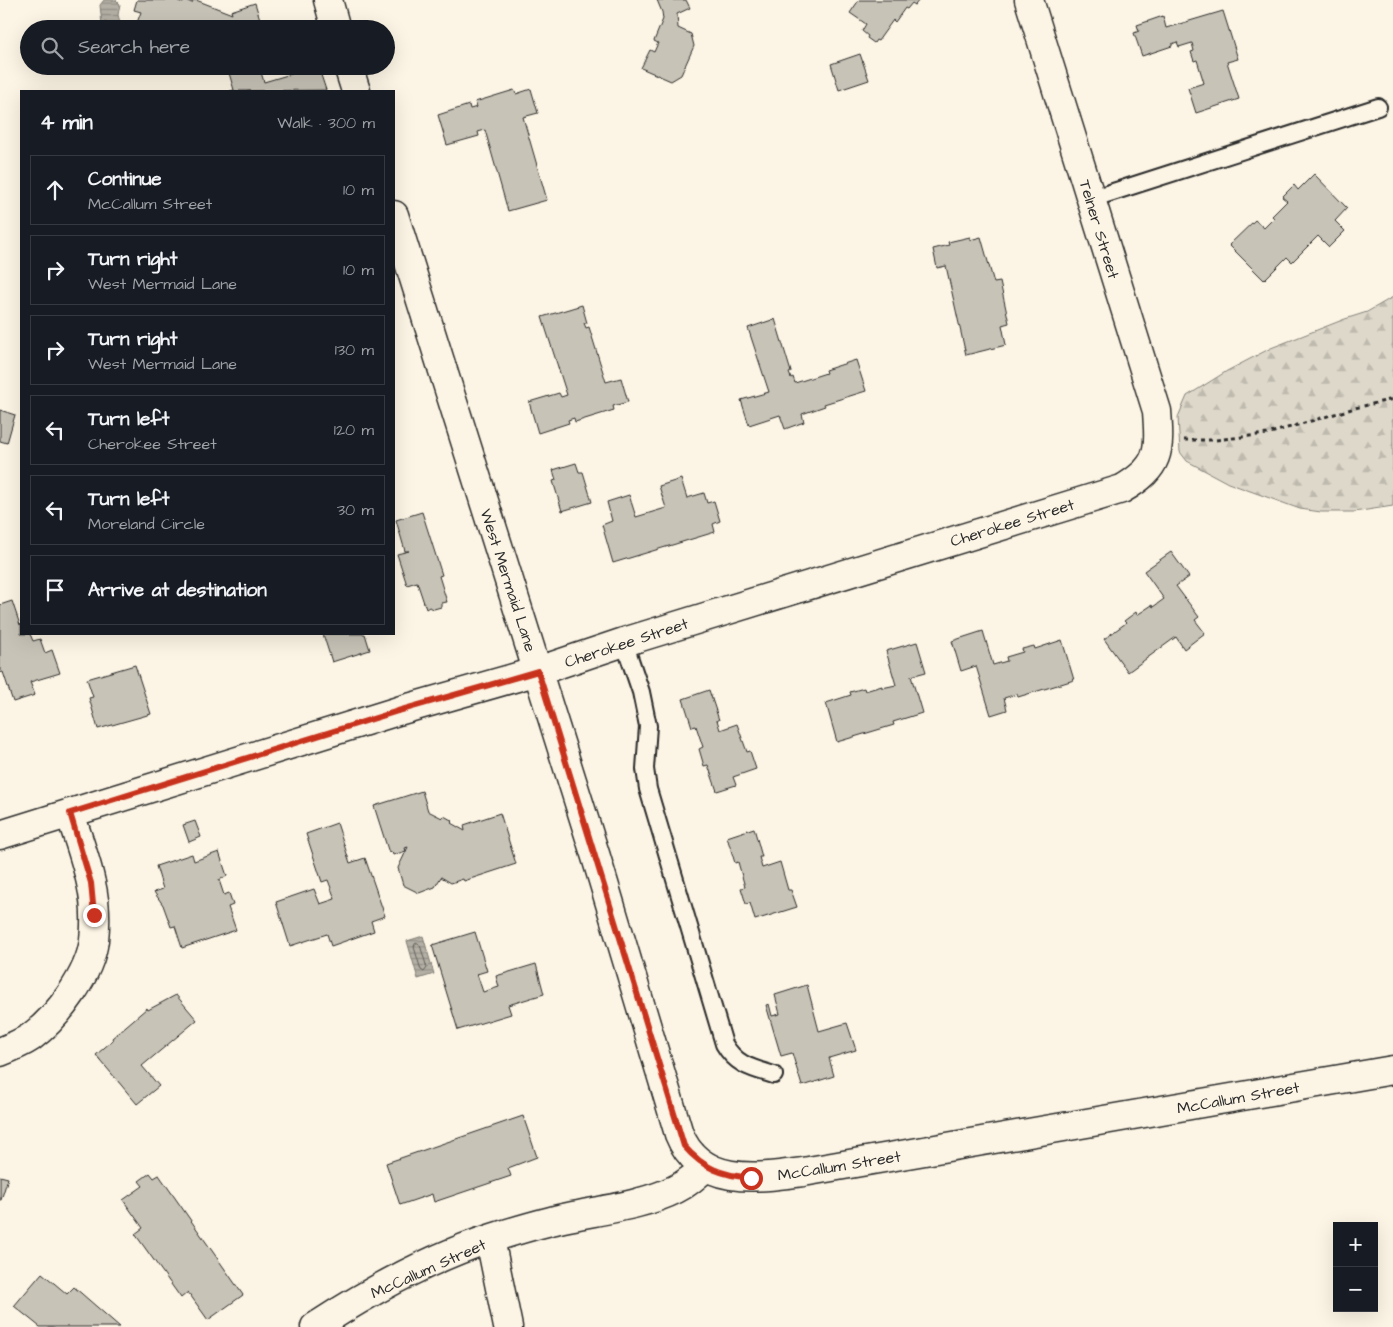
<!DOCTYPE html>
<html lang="en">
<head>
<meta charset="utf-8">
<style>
  :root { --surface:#171b24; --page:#20242c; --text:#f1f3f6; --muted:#9ea1a6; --line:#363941 }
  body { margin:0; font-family:"Architects Daughter",sans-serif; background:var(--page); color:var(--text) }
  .controls { position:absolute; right:15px; bottom:15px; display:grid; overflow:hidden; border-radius:0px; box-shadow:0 5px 20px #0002 }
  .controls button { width:45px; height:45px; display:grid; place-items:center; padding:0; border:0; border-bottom:1px solid var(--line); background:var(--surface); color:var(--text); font:25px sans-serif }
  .stop { position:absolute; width:15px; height:15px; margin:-11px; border:4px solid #c8321e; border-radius:50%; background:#fff }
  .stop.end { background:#c8321e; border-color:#fff; box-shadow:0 1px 5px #0008 }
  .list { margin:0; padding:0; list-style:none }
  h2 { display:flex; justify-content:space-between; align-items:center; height:65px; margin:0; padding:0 20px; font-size:21px }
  h2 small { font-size:16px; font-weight:400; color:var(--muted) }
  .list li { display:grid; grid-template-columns:32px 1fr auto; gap:15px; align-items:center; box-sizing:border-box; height:70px; margin:0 10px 10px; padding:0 10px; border:1px solid var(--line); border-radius:0px }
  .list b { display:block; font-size:19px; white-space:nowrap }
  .list p { margin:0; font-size:16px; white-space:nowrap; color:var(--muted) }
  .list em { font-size:16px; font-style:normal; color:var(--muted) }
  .icon { flex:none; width:28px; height:28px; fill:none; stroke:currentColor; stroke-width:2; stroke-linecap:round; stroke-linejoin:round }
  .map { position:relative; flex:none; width:1393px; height:1327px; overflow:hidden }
  .search { position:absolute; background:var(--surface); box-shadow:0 5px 20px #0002; left:20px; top:20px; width:375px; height:55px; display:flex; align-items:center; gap:12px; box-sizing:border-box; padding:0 18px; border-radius:28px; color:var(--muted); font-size:19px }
  .panel { position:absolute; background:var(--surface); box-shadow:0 5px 20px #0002; left:20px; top:90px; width:375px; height:545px; border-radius:0px }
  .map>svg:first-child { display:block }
  .forest { fill:url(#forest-firs); stroke:#84827a }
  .water { fill:url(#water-rules); stroke:#7d7b74 }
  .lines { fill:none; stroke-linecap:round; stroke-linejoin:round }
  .shore { stroke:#62605c; stroke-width:1 }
  .building { fill:#c8c3b7; stroke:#2b2b2b }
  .lane-casing { stroke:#2b2b2b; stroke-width:20 }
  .street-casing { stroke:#2b2b2b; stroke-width:31 }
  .path { stroke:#2b2b2b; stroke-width:3; stroke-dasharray:4 4; stroke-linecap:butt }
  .lane { stroke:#fcf5e5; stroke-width:16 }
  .street { stroke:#fcf5e5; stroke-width:28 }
  .route { stroke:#c8321e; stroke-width:6 }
  .labels { text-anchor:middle; stroke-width:4.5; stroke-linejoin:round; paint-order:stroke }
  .street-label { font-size:16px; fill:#2b2b2b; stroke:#fcf5e5 }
</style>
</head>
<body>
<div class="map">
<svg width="1393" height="1327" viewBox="0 0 1393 1327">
  <defs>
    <pattern id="forest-firs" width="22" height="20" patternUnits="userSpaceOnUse" patternTransform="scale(1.25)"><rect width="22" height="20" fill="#ded8ca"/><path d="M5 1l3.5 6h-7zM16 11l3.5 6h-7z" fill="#bfbaae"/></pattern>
    <pattern id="water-rules" width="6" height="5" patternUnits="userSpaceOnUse" patternTransform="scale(1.25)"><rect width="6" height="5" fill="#b4b0a5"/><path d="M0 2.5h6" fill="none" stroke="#938f87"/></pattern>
  </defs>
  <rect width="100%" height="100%" fill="#fcf5e5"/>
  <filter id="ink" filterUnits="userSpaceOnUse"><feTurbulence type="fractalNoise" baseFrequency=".02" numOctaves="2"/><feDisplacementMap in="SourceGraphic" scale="10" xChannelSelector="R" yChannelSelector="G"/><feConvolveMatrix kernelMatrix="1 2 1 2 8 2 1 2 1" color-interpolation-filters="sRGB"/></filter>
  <g filter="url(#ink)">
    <path class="forest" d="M1393,297V506L1354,512H1321L1300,509L1228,483L1187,461L1180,452L1178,417L1187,396L1227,371L1271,348L1345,319L1367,312Z"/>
    <path class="water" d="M104,0H116L120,4L118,15L122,29H100L102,25L100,5Z
      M423,936L434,974L418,979L407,941Z"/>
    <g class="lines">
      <path class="shore" d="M418,943L420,945L427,968L424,972L421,970L414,947L415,944Z"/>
    </g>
    <path class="building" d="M137,0H176L183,3L185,0L192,3L193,0H196L232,14L231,11L255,3L263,29H136L135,28L141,12L134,10Z
      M657,0H686L690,8L677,14L678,28L691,34L694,46L681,75L671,81L641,68L650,50L654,52L658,43L654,41L663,19L662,12Z
      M859,0H919L915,5L912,3L907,9L905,8L895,22L893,20L878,41L876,40L874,43L867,38L868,36L862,31L866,24L850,13Z
      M1223,11L1238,59L1227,62L1239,99L1196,113L1188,88L1204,83L1197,60L1194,61L1191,52L1194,51L1192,43L1179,47L1177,42L1172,44V46L1142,56L1134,33L1139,31L1137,25L1163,16L1166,28Z
      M860,54L869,80L839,90L831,64Z
      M250,66H259L264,82L318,66L326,90L230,91L234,90L229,73Z
      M531,89L538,113L523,117L547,200L508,211L485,130L478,132L479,136L447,145L438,115L469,105L470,109L477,107L475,102L514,90L516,94Z
      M1314,174L1347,208L1335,221L1345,231L1329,247L1318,236L1292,262L1287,257L1264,280L1229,245L1255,220L1264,228L1274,218L1272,216L1287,201L1282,197L1294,185L1298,190Z
      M970,237V240L981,237L994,283L1000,282L1009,323L1002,325L1006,345L966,355L946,266L937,268L933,249L949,245L948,242Z
      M582,305L587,323H584L586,328L589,327L606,382L621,378L628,402L613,406L614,410L575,422L574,418L568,420L569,423L538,433L529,402L559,393L561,397L567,395L542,317Z
      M775,319L791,372L789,373L791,378L793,377L795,383L826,373L825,370L856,360L866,391L824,404L825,406L802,414L804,422L785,429L780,415L749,425L741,400L769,392L748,328Z
      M0,410L15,415L7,443L0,441Z
      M576,463L579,472H583L592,502L562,511L553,481L556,480L553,470Z
      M681,479L687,498L704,493L707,503L714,501L720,521L713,524L715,532L613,563L602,525L612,521L607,502L629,495L636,517L666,508L659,486Z
      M422,512L442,575L439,576L447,602L441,603V607L434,609L429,607L426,609L417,582L407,585L397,554L409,551H405L396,520Z
      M1171,552L1189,577L1176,586L1199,617L1195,620L1205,633L1184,649L1176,637L1128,672L1104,639L1126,623L1124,621L1136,612L1137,615L1152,605L1153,607L1164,599L1144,571Z
      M12,601L20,625L21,624V634H30L33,641L40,639L45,653L52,650L60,673L30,682L35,695L13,702L3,672L0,673V605Z
      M983,631L993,665L1007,661L1006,657L1023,652L1022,649L1034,646L1035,649L1062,640L1074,680L1018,697L1017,694L1004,698L1007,710L991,715L976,666L961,671L952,641Z
      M323,634H365L370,650L332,662Z
      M917,642L926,672L911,676L922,713L893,722L894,725L837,742L826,703L851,695L850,692L864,688L865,691L882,686V688L896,685L886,651Z
      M135,665L151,714L98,729L89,698L93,697L87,679Z
      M709,690L719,720H717L720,730L737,724L747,752L750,751L756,769L733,777L736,785L717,791L708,765L704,766L699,749L703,747L696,726L692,727L683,699Z
      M422,791L428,811L442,818L444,816L453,821L451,823L465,831L464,825L500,813L516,864L464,881L463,879L451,883L441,877L435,887L419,893L403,885L398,868L408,847L405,848L406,851L393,855L392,852L389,853L374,806Z
      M195,821L201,837L189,842L183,825Z
      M337,823L350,863L365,858L385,916L371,921L374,931L331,946L327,934L290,946L276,902L314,889L320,904L335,899L328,880L322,882L306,834Z
      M754,828L762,857H759L762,868L780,862L788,890H791L797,907L755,920L750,903L746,904L741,888L745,887L738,862L735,863L727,837Z
      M219,852L227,876L219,880L224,895L229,893L233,905L228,907L236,930L182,948L175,926L171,927L163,905L154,892L163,889L156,866L192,854L194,861Z
      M475,932L487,971L477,974L483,992L499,987L496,976L536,964L544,994L508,1005L511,1014L458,1030L432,945Z
      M807,985L819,1031L847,1023L856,1050L829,1058L834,1076L802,1086L792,1053L781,1056L766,1005L769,1004L772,1016L780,1014L775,995Z
      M176,995L197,1020L142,1066L159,1086L137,1104L96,1055L113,1040L112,1038L147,1008L148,1010Z
      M523,1116L537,1157L508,1168L511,1176L434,1202L432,1194L400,1205L386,1163Z
      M150,1173L154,1178L159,1175L243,1295L208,1320L188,1292L181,1298L135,1234L143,1228L123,1200L143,1186L139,1181Z
      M0,1176L8,1178L1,1200H0Z
      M42,1273L67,1294L74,1287L120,1327H40L14,1306Z"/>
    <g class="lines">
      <defs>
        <path id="lane" d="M1091,199L1378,107
          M624,642L641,692L648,726L645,769L648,789L724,1044C736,1065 751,1068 774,1075"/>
        <path id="street" d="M328,0L336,29
          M348,66L356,91
          M394,215L596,857L679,1134C700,1187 758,1178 803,1172L1393,1070
          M0,835L398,711L538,671L624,642L1122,489C1160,467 1160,452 1157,411L1029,0
          M0,1052C10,1048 22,1043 31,1037C58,1017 90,974 94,940C96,922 95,900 91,883C86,859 77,836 70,813
          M490,1239L508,1327
          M315,1327C370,1291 429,1258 492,1238C511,1232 531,1226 551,1221C589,1211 641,1207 676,1189C688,1183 697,1175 706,1166"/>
      </defs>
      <use href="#lane" class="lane-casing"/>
      <use href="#street" class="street-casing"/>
      <path class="path" d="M1184,440H1216L1267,434L1355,408L1393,399"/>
      <use href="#lane" class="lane"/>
      <use href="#street" class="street"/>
    </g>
  </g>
  <g class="lines" filter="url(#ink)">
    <path class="route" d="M94,915L91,883L70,813L398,711L538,671L684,1146C704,1169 722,1175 751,1178"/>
  </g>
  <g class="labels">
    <g class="street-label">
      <text transform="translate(1100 229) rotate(73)" y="6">Telner Street</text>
      <text transform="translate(1012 522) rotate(-17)" y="6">Cherokee Street</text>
      <text transform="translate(509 580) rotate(72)" y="6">West Mermaid Lane</text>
      <text transform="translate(626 642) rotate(-18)" y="6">Cherokee Street</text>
      <text transform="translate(1238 1097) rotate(-10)" y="6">McCallum Street</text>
      <text transform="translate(839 1165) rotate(-9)" y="6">McCallum Street</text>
      <text transform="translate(428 1268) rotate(-24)" y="6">McCallum Street</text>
    </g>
  </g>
</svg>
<div class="controls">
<button>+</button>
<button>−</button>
</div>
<div class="stop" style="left:751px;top:1178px"></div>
<div class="stop end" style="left:94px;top:915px"></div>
<div class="search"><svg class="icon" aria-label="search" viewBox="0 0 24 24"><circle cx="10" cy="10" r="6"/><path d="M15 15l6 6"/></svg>Search here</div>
<section class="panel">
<h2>4 min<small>Walk · 300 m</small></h2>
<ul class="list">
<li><svg class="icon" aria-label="ahead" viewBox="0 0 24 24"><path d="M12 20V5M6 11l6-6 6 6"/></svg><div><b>Continue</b><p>McCallum Street</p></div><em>10 m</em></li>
<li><svg class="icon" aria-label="right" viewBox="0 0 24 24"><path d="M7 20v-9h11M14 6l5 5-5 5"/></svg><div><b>Turn right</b><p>West Mermaid Lane</p></div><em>10 m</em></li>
<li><svg class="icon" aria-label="right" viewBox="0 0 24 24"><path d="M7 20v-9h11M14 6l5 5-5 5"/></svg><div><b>Turn right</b><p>West Mermaid Lane</p></div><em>130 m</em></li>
<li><svg class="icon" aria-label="left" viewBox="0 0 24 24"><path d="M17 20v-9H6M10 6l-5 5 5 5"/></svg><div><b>Turn left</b><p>Cherokee Street</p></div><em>120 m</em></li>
<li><svg class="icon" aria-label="left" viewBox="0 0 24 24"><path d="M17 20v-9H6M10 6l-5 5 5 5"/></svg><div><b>Turn left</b><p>Moreland Circle</p></div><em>30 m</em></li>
<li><svg class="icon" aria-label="arrive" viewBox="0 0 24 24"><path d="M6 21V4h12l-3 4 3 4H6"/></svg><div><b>Arrive at destination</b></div></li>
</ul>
</section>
</div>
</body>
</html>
